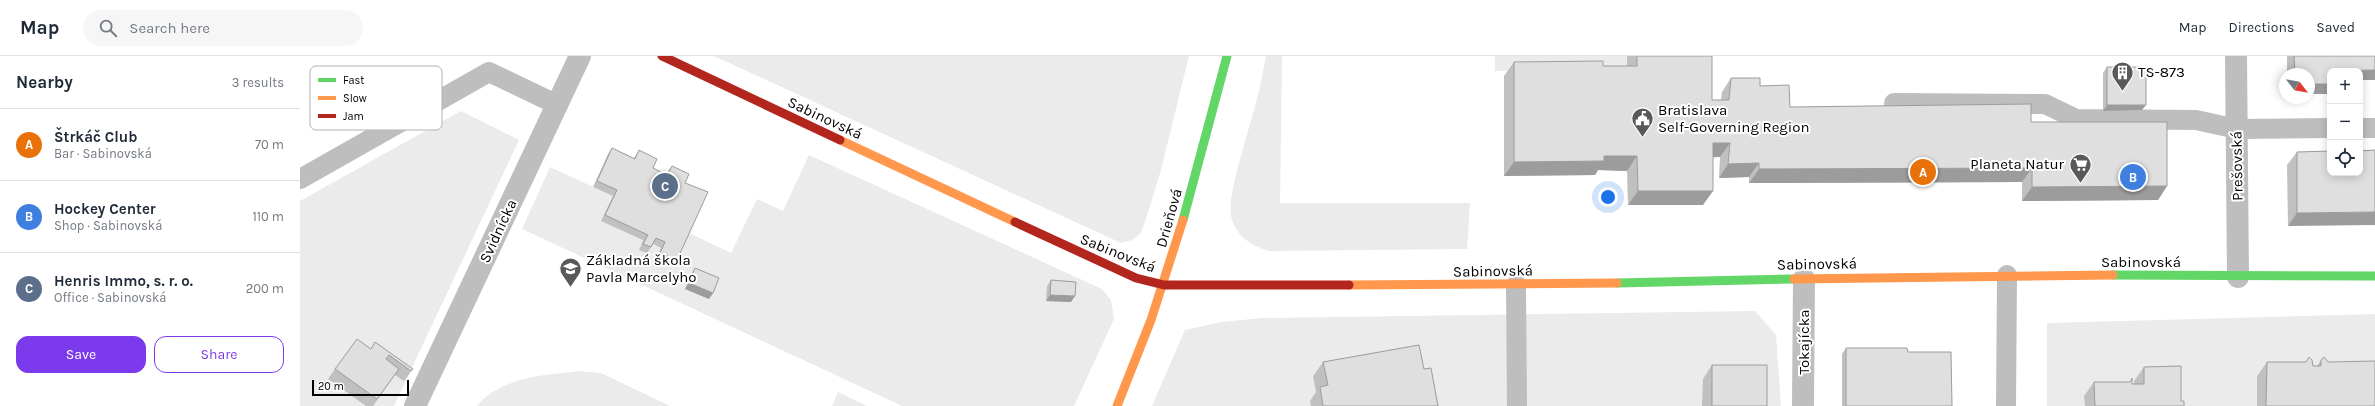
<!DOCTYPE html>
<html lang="en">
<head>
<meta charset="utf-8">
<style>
  :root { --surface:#fff; --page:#f6f6f7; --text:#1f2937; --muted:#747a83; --line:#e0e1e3; --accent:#7c3aed }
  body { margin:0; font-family:Karla,sans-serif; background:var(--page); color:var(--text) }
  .controls { position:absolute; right:12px; top:12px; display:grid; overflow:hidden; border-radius:8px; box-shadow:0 2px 10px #0003 }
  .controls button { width:36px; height:36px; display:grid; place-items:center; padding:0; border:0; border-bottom:1px solid var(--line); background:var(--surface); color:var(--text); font:20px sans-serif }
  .compass { position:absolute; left:1979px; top:12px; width:36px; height:36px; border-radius:50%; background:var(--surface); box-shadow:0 2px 10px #0003; rotate:121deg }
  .scale { position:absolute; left:12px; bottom:10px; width:97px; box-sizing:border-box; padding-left:4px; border:2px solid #000; border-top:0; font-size:11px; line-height:14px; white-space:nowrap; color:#000; -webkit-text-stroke:3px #fff; paint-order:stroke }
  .you { position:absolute; left:1308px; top:141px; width:14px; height:14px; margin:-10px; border:3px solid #fff; border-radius:50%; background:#1a73e8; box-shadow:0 0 0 6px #1a73e833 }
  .badge { display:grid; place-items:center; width:26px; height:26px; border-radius:50%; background:var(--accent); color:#fff; font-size:13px; font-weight:700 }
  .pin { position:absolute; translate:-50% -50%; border:2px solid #fff; box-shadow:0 1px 4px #0006 }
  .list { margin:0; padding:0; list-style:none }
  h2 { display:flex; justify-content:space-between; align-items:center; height:52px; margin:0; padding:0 16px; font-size:17px }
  h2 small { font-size:13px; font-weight:400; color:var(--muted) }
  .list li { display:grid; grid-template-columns:26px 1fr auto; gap:12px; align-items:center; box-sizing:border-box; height:72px; padding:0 16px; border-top:1px solid var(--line) }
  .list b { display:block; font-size:15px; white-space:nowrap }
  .list p { margin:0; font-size:13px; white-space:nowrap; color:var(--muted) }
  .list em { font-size:13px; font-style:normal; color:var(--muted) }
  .actions { display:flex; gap:8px; padding:12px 16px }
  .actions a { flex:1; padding:9px 0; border:1px solid var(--accent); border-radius:12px; text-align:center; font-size:14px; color:var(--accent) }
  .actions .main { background:var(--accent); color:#fff }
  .icon { flex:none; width:22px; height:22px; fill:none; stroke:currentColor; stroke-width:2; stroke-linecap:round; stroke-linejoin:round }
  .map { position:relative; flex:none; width:2075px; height:350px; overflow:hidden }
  header { display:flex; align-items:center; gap:24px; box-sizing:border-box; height:56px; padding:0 20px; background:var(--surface); border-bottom:1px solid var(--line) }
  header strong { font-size:19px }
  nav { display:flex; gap:22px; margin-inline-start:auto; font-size:14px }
  .search { width:280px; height:36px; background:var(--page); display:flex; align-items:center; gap:10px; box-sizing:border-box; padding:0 14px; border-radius:22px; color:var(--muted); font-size:15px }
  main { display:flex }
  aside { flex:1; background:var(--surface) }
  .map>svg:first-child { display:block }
  .green { fill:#ebebeb }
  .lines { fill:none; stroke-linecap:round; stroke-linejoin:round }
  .lane { stroke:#bebebe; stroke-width:20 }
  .street { stroke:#bebebe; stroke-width:22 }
  .fast { stroke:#63d668; stroke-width:9 }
  .slow { stroke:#ff974d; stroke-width:9 }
  .jam { stroke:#b3261e; stroke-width:9 }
  .wall { fill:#c0c0c0 }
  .shaded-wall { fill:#9c9c9c }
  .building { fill:#dfdfdf; stroke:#9c9c9c }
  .labels { text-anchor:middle; stroke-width:4; stroke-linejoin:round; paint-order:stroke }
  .poi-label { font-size:15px; fill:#000; stroke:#fff; text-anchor:start }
  .street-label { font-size:15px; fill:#000; stroke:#fff }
  .key { fill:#fff; stroke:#b2b2b2; stroke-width:1 }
  .key-label { font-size:11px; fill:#000 }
</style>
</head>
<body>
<header>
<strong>Map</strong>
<div class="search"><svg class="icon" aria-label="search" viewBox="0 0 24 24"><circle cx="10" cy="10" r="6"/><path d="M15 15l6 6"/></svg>Search here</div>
<nav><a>Map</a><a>Directions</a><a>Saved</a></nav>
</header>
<main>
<aside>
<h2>Nearby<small>3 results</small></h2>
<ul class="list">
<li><span class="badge" style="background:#e8710a">A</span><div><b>Štrkáč Club</b><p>Bar · Sabinovská</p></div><em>70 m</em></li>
<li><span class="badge" style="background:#3f7fe0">B</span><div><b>Hockey Center</b><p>Shop · Sabinovská</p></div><em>110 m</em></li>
<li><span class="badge" style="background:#5c6f8a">C</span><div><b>Henris Immo, s. r. o.</b><p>Office · Sabinovská</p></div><em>200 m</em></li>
</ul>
<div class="actions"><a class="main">Save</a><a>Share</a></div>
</aside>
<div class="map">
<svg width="2075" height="350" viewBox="0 0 2075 350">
  <rect width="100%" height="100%" fill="#fff"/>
  <path class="green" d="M414,0H889L861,114L845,166L840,178L832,184L821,187Z
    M966,0H982L980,147H1170L1167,193L969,195C951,189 936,181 931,160C926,140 952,66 957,42C961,28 963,14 966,0Z
    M1195,0H1327V13L1195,15Z
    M161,55L219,84L94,350H0V145Z
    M509,99L802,233L811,244L814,263L774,350H602L222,173L250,111L313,140L343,184L339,193L352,188L361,192L356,202L389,177L431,197L457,143L483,155Z
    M1455,255L1476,279L1481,350H852L885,274L921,266L963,262Z
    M2075,258V318L1957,320V350H1747V267Z
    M279,315L301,317L370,350H177C201,321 245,319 279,315Z
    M538,336L567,350H532Z"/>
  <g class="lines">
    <path class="lane" d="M1594,47L1745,48L1776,63L1896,64L1937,73L2030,72
      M2060,72H2075
      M0,123L189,16L258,49
      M1216,229L1217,350
      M1706,350L1707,219"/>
    <path class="street" d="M1936,0L1938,221
      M115,350L280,0
      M1503,350L1504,223"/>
    <path class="fast" d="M883,164L927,0
      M1813,219L2075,220
      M1317,227L1494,223"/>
    <path class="slow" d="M540,84L715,166
      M1494,223L1813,219
      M1049,229L1317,227
      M817,350L851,264L883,164"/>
    <path class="jam" d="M362,0L540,84
      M715,166L836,222L864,229H1049"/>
  </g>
  <path class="wall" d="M1327,0H1412V44H1421L1422,36L1431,22L1460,30L1490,51L1731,66L1867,130L1858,144L1722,145V126L1449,127V121L1419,122L1420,101H1413L1403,149H1328L1327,115L1298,114L1295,119L1204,120V20L1214,6L1303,10H1327Z
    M1987,0H2075L2030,15V38H2009V18H1987Z
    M1807,11L1842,54L1803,55V17Z
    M312,92L334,102L339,94L353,112L366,118L372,110L385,127L377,204L373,210L356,202L361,192L353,188L347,197L339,194L343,184L301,165L313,140L293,131L308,98Z
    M2075,94L1988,170L1987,109L1997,96Z
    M395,212L409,243L385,233L391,218Z
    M751,224L771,246L746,245L747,230Z
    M75,286L113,313L104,325L95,319L73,350H66L28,323L35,313L71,293Z
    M1546,292L1608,296L1652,350H1542V298Z
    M2021,304L2028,306L2075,350H1957V320L1967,306L2017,310Z
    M1023,306L1124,313L1138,350H1011L1010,345L1016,336L1013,320Z
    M1412,309L1467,350H1402L1403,323Z
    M1844,311L1881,345L1884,350H1785L1784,340L1794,326L1834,328V325Z"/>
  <path class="shaded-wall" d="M2044,14H2075V24H2060V15H2044Z
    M2009,28H2030V38H2009Z
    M1807,49H1846L1842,54L1803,55Z
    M1413,87H1430L1420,101L1403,102Z
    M1304,100H1337L1327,115L1298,114L1295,119L1204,120L1214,106Z
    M1459,107L1449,121L1419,122L1428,108Z
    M1732,112L1722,126L1449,127L1459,113Z
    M1867,130L1858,144L1722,145L1732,131Z
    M1338,135H1413L1403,149H1328Z
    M2075,156V169L1988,170L1997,157Z
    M389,227L413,237L409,243L385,233Z
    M750,239L775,240L771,246L746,245Z"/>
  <path class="building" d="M1337,0H1412V44H1429L1431,22H1460V30L1489,29L1490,51L1731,48V66H1867V130L1732,131V112L1459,113V107L1428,108L1430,87H1413V135H1338L1337,100H1304V105L1214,106V6L1303,5V10H1337Z
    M1994,0H2075V14L2030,15V28H2009V18H1995Z
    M1807,11H1846V49H1807Z
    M312,92L335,103L339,94L357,103L353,112L367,119L372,110L389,118L385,127L408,136L377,204L360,197L365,186L356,182L351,191L343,188L348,179L305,159L317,134L297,125Z
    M2075,94V156L1997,157V96L2030,95V117H2060V95Z
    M395,212L419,222L413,237L389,227Z
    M751,224L776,226L775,240L750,239Z
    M57,283L71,293L75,286L113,313L111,315L89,299L86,303L99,313L77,343L35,313Z
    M1119,289L1124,313L1131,312L1138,350H1023L1020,331L1028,329L1023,306Z
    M1546,292H1607L1608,296H1651L1652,350H1546Z
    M2009,301L2012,304L2013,310H2021V304L2024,301L2028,306L2075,305V350H1966L1967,306H2006Z
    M1412,309H1467V350H1412Z
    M1881,310V345H1884V350H1795L1794,326H1830L1832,322V328H1844V311Z"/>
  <defs>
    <symbol id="building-pin" viewBox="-11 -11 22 30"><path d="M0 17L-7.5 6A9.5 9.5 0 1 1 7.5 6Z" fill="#595959" stroke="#fff"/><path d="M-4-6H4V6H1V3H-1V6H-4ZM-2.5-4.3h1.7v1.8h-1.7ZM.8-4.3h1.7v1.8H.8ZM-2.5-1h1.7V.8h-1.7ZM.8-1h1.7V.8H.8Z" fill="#fff"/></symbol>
    <symbol id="civic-pin" viewBox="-11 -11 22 30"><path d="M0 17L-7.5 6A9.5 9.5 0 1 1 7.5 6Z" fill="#595959" stroke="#fff"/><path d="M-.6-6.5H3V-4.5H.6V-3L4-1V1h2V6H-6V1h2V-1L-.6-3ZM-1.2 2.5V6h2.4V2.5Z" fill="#fff"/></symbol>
    <symbol id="supermarket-pin" viewBox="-11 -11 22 30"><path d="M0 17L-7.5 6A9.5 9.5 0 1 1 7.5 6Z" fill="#595959" stroke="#fff"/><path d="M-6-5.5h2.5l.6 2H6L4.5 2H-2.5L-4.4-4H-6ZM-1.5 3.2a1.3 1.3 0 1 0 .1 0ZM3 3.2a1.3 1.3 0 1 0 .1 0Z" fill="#fff"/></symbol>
    <symbol id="school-pin" viewBox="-11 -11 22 30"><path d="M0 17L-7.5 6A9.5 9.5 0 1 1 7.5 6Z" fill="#595959" stroke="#fff"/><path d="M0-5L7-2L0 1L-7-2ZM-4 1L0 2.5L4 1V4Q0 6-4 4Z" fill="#fff"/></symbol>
  </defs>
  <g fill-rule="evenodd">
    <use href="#building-pin" x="1810" y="4" width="25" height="34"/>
    <use href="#civic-pin" x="1330" y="50" width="25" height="34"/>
    <use href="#supermarket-pin" x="1768" y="96" width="25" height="34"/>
    <use href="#school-pin" x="258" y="200" width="25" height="34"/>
  </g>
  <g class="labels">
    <g class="poi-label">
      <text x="1838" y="21">TS-873</text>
      <text x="1358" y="59">Bratislava<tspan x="1358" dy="17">Self-Governing Region</tspan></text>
      <text x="1764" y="113" text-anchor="end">Planeta Natur</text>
      <text x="286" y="209">Základná škola<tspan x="286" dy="17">Pavla Marcelyho</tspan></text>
    </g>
    <g class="street-label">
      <text transform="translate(525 62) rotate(25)" y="5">Sabinovská</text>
      <text transform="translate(1937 110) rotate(-91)" y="5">Prešovská</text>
      <text transform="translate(869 162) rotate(-74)" y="5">Drieňová</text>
      <text transform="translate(198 175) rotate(-65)" y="5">Svidnícka</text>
      <text transform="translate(818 197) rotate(22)" y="5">Sabinovská</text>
      <text x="1841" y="211">Sabinovská</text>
      <text transform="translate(1517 208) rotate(-1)" y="5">Sabinovská</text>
      <text transform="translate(1193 215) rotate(-1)" y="5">Sabinovská</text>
      <text transform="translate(1504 286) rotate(-90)" y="5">Tokajícka</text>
    </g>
  </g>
  <rect x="10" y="10" width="132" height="64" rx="6" class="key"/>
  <rect x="18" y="22" width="18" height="4" fill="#63d668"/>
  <rect x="18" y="40" width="18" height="4" fill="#ff974d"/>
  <rect x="18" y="58" width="18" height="4" fill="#b3261e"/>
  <g class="key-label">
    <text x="43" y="28">Fast</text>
    <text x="43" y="46">Slow</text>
    <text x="43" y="64">Jam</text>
  </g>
</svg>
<div class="controls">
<button>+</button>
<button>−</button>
<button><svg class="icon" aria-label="locate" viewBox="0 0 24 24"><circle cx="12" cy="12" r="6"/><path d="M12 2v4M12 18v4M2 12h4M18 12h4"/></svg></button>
</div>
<svg class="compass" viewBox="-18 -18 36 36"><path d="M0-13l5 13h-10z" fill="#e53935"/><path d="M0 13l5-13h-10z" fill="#747a83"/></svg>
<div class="scale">20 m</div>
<div class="you"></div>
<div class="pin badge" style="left:1623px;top:116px;background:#e8710a">A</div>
<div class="pin badge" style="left:1833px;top:121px;background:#3f7fe0">B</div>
<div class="pin badge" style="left:365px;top:130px;background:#5c6f8a">C</div>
</div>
</main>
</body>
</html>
